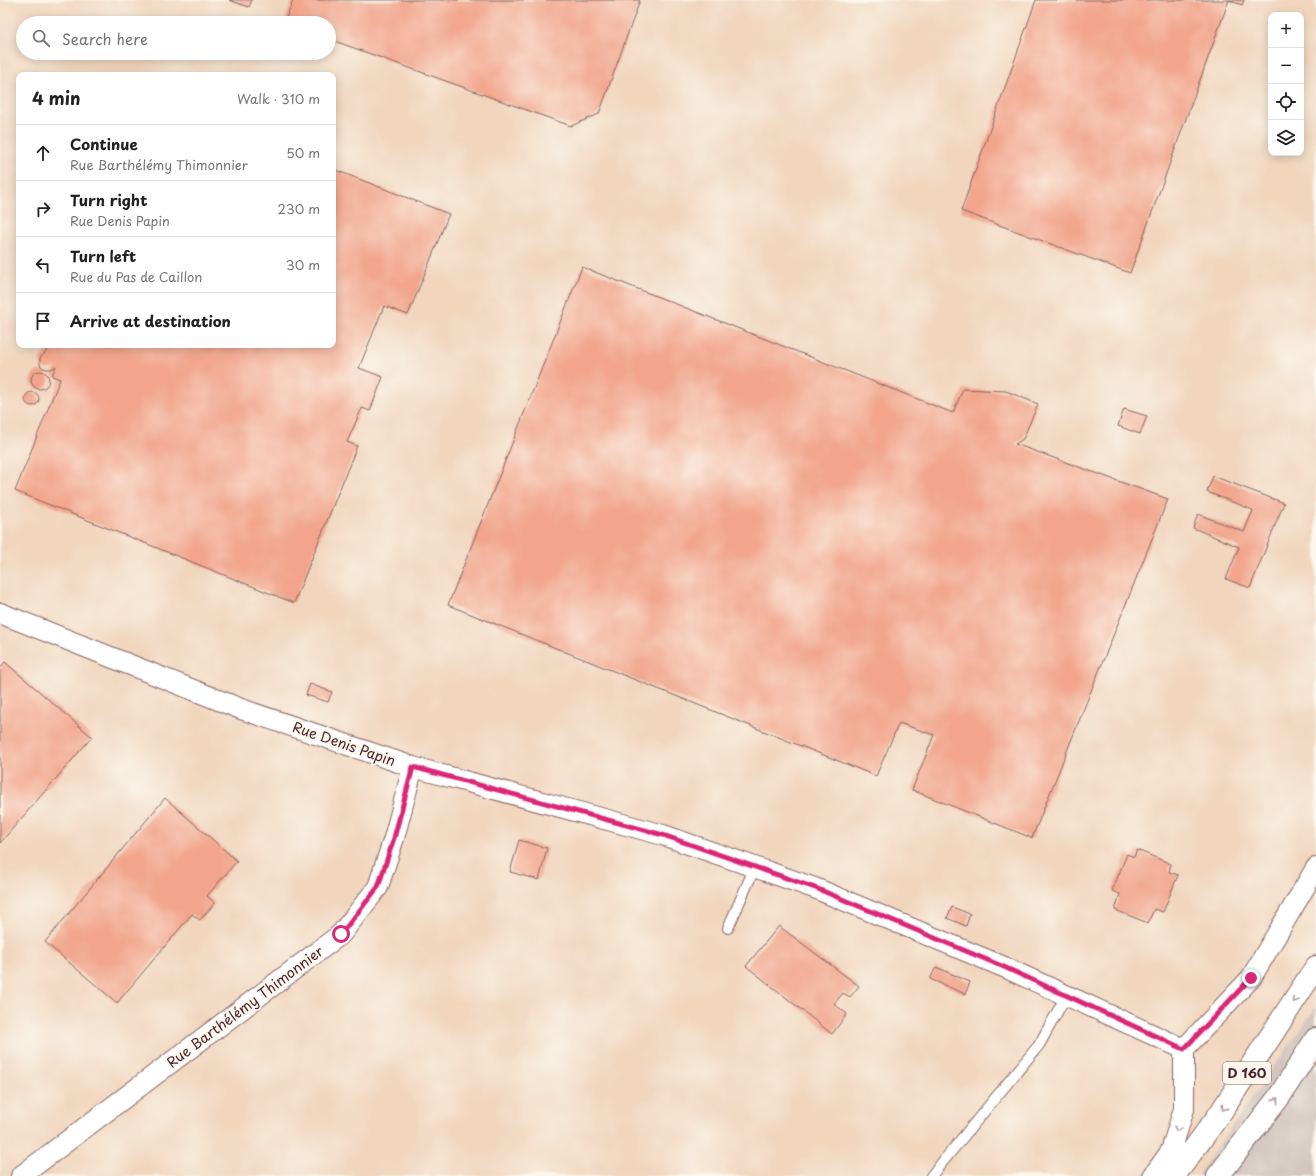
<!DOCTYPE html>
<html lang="en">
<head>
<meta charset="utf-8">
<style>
  :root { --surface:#fff; --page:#f2f2f2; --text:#202124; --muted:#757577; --line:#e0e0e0 }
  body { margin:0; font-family:"Playpen Sans",sans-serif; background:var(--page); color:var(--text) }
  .controls { position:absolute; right:12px; top:12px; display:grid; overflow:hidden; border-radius:8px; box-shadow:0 2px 10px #0003 }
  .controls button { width:36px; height:36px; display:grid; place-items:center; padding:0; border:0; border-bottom:1px solid var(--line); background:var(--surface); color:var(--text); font:20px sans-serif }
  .stop { position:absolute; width:12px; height:12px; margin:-9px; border:3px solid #db2777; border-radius:50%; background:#fff }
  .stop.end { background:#db2777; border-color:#fff; box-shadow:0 1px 4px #0008 }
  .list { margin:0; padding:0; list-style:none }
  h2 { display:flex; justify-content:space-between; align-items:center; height:52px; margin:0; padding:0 16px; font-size:17px }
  h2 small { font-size:13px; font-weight:400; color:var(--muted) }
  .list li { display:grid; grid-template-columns:26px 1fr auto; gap:12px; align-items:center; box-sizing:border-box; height:56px; padding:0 16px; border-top:1px solid var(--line) }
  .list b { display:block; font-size:15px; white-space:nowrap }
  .list p { margin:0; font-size:13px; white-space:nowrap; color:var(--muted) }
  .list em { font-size:13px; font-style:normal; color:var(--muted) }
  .icon { flex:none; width:22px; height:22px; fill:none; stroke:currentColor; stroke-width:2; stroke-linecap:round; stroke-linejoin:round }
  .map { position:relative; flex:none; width:1316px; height:1176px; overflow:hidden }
  .search { position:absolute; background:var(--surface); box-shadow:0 2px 10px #0003; left:16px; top:16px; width:320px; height:44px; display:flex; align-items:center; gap:10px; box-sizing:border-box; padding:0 14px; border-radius:22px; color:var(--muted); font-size:15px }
  .panel { position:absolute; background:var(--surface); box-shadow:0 2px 10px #0003; left:16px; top:72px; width:320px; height:276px; border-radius:8px }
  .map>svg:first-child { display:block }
  .built { fill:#f1d5bd; fill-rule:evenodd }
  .industrial { fill:#cec1ba }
  .building { fill:#f2a58c }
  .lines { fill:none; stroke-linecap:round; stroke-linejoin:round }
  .service-casing { stroke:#856361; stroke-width:12 }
  .minor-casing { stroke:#856361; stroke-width:22 }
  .primary-casing { stroke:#856361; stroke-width:24 }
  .service { stroke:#fff; stroke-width:10 }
  .minor { stroke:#fff; stroke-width:20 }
  .primary { stroke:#fff; stroke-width:22 }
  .oneway { stroke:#ae9aa0 }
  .route { stroke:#db2777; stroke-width:5 }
  .labels { text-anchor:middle; stroke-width:4; stroke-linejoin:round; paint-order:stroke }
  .shield { fill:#fbf7ec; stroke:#7f6065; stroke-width:1 }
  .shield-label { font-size:13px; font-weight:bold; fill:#4a1f2b }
  .street-label { font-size:14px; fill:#4a1f2b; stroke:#fbf7ec }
</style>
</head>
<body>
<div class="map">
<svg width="1316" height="1176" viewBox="0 0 1316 1176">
  <rect width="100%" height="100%" fill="#fbf7ec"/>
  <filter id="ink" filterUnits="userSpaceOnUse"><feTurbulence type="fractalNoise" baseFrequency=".025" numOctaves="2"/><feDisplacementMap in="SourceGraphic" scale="8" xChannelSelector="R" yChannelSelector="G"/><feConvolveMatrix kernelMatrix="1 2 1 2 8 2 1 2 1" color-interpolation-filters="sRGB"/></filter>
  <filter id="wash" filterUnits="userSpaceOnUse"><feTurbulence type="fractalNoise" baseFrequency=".012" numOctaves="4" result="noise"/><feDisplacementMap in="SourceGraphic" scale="16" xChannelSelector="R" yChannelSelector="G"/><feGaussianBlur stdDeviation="0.9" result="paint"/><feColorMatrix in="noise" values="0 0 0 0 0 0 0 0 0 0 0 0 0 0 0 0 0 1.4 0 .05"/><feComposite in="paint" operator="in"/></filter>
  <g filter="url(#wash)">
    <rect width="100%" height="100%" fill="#f2e2c5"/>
    <path class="built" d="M0,0H1316V1007L1197,1176H0ZM1271,15H1301V153H1271ZM23,23H329V53H23ZM19,75H333V345H19Z"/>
    <path class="industrial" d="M1316,1007V1176H1197Z"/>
    <g id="blocks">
      <path class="building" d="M229,0H252L249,7Z
        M293,0H640L599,114L571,126L329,39V23H284Z
        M1036,0H1244L1242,5L1229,0L1130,273L961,211Z
        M333,169L449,214L408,315L384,306L359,368L383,377L370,411L362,408L347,442L357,446L294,603L15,491L60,379L52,376L56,366L51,369H47L43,368L40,365V358L46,352L48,345H333Z
        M582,267L953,413L963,389L1006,391L1038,404L1023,439L1015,444L1168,499L1032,838L912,790L934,735L899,723L876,776L448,605Z
        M31 380a9 9 0 1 1 18 0a9 9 0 1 1-18 0Z
        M25 399a7 7 0 1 1 14 0a7 7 0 1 1-14 0Z
        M1124,409L1147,416L1140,434L1118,426Z
        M1213,476L1284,503L1250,588L1226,579L1239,547L1193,528L1198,514L1244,532L1253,510L1207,492Z
        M5,662L92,737L0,843V668Z
        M310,684L332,692L328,702L306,695Z
        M165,798L237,861L207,896L215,903L200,920L192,914L117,1003L45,942Z
        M519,840L547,848L539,880L510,872Z
        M1137,850L1171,864L1169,872L1178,875L1163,912L1154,909L1148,923L1115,910L1120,894L1112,891L1127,854L1134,857Z
        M952,907L970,914L966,926L947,918Z
        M779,926L859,986L850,997L843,993L834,1004L847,1014L832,1034L746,966Z
        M936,967L970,982L965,994L930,979Z"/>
    </g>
  </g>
  <g filter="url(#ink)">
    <use href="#blocks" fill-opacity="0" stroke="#856361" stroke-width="1"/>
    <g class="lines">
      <defs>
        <path id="service" d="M728,928L755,867
          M931,1176L1039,1045L1066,996"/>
        <path id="minor" d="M0,613L241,709L413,767L663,835L817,889L1004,967L1184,1049
          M1184,1049L1251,978L1316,868
          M21,1176L341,934L378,887L394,838L413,767
          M1153,1176L1171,1151L1184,1109V1049"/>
        <path id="primary" d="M1174,1176L1219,1115L1316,967
          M1218,1176L1279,1097L1316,1039"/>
      </defs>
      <use href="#service" class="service-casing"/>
      <use href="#minor" class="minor-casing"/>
      <use href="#primary" class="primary-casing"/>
      <use href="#service" class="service"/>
      <use href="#minor" class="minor"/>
      <use href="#primary" class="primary"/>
    </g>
    <defs><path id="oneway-chevron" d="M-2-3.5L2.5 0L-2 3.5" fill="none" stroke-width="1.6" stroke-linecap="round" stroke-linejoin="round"/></defs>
    <g class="oneway">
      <use href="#oneway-chevron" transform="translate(1295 1000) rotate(122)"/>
      <use href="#oneway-chevron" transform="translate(1276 1100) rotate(-53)"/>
      <use href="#oneway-chevron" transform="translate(1224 1108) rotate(124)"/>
      <use href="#oneway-chevron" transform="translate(1177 1129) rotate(108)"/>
    </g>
  </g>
  <g class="lines" filter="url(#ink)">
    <path class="route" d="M341,934L378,887L394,838L413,767L663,835L818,889L1004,967L1184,1049L1251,978"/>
  </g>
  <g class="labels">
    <rect class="shield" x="1223" y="1062" width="48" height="22" rx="3"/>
    <g class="shield-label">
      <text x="1247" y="1078">D 160</text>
    </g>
    <g class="street-label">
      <text transform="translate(344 744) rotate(19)" y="5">Rue Denis Papin</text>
      <text transform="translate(245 1007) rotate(-37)" y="5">Rue Barthélémy Thimonnier</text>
    </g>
  </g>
</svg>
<div class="controls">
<button>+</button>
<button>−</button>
<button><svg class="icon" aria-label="locate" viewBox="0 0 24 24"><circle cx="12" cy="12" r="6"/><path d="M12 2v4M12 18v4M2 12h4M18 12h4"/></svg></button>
<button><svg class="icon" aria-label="layers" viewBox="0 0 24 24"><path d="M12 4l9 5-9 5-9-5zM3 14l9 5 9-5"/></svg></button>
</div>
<div class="stop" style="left:341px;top:934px"></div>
<div class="stop end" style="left:1251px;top:978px"></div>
<div class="search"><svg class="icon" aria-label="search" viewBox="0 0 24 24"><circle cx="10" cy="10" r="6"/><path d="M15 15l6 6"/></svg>Search here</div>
<section class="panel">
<h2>4 min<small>Walk · 310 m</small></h2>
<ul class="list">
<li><svg class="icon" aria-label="ahead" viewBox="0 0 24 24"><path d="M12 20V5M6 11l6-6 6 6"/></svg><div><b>Continue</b><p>Rue Barthélémy Thimonnier</p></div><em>50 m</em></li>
<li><svg class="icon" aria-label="right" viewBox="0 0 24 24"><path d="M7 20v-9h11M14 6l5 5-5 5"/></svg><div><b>Turn right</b><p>Rue Denis Papin</p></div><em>230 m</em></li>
<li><svg class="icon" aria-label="left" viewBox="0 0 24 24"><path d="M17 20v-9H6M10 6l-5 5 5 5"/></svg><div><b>Turn left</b><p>Rue du Pas de Caillon</p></div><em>30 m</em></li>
<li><svg class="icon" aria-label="arrive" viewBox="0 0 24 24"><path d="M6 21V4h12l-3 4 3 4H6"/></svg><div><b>Arrive at destination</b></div></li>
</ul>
</section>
</div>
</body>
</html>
